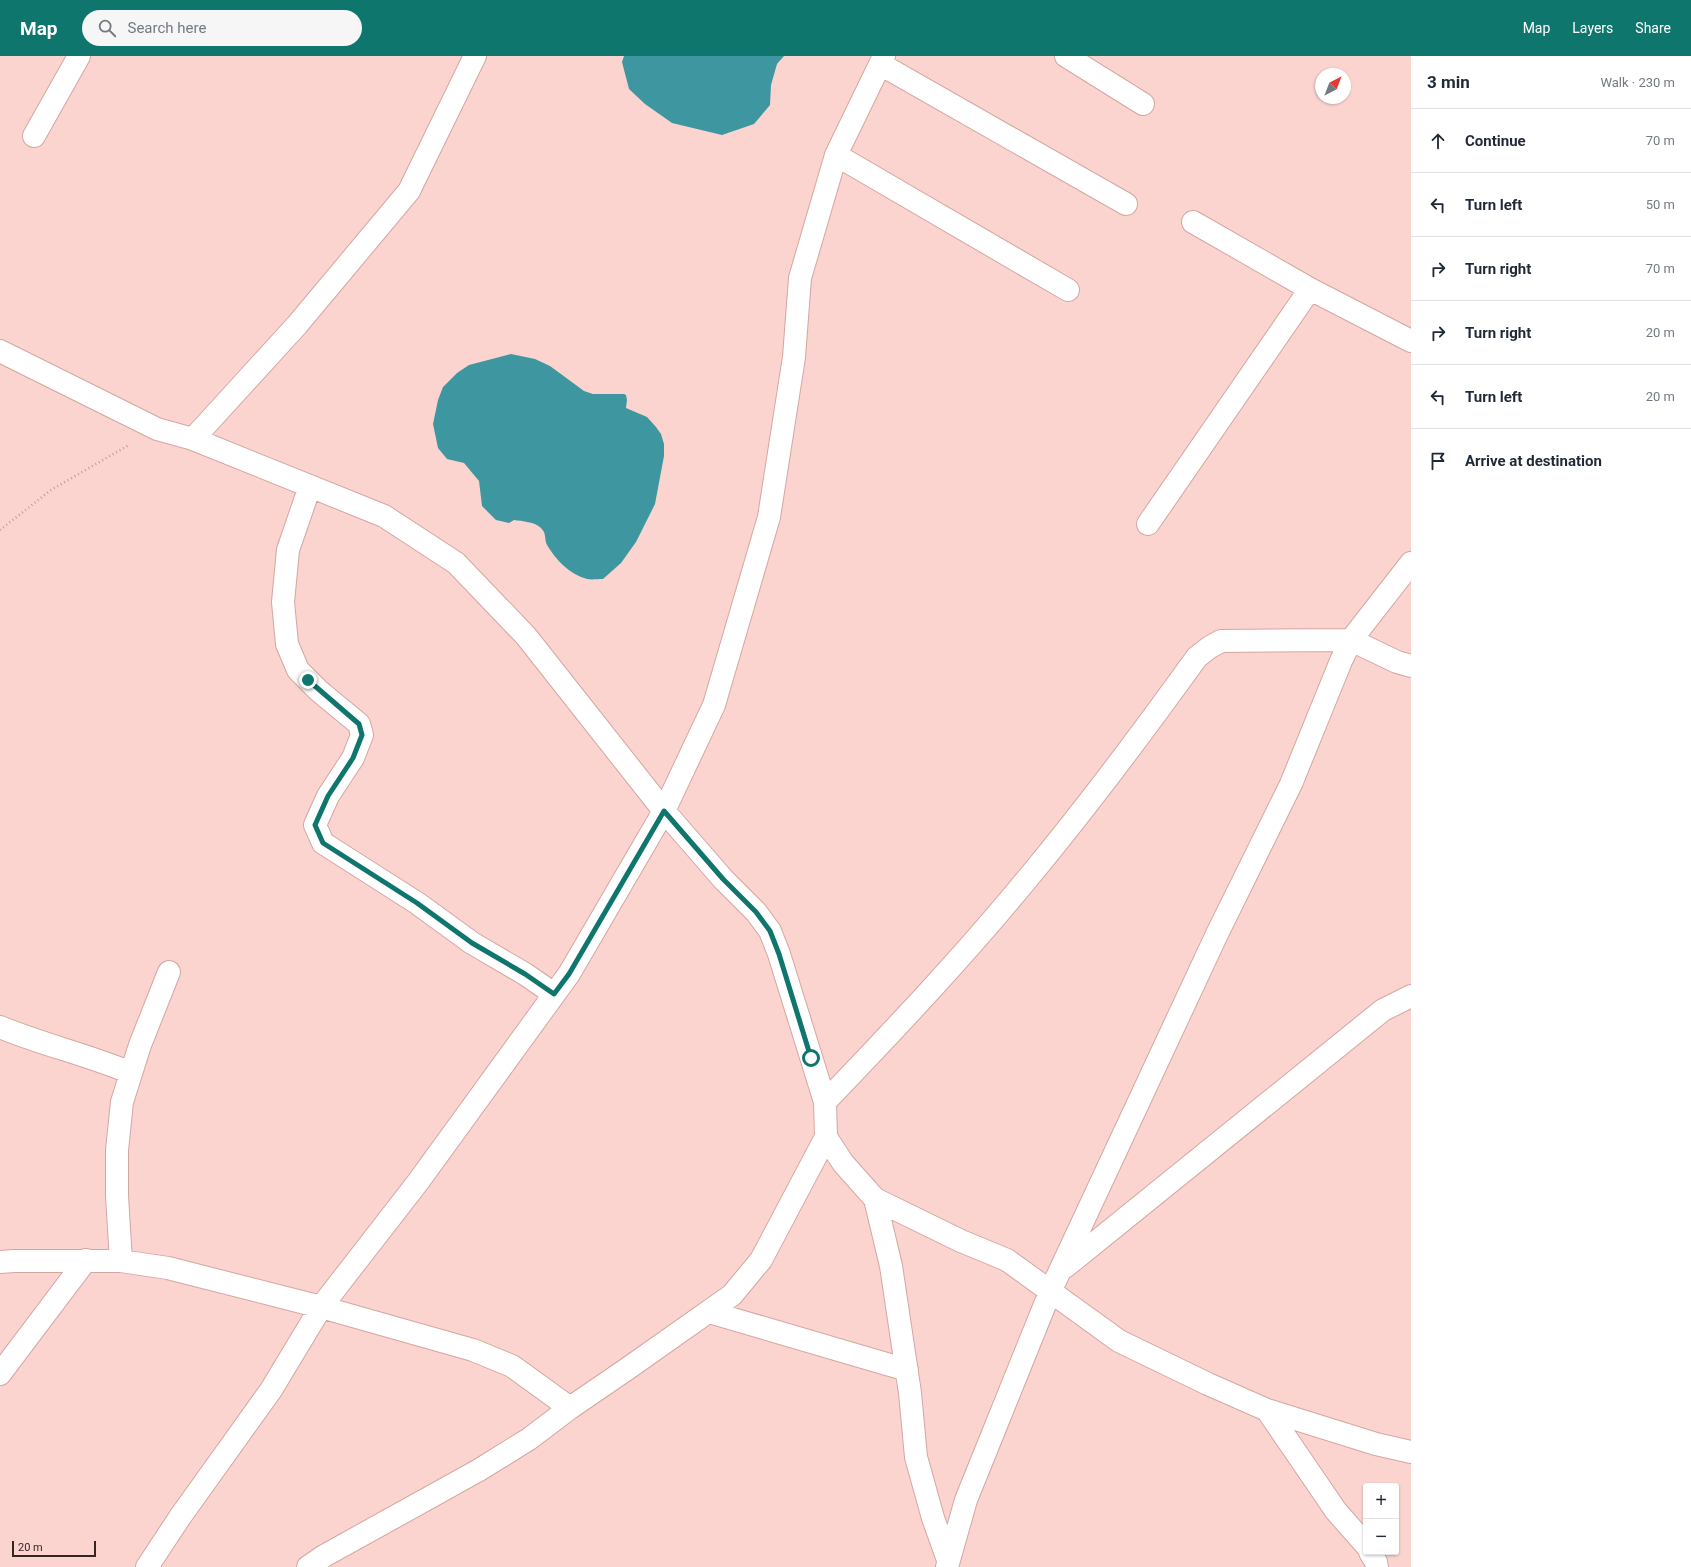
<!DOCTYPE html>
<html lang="en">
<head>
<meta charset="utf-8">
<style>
  :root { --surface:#fff; --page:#f6f6f7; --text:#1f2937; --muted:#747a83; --line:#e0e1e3; --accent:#0f766e }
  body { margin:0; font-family:Roboto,sans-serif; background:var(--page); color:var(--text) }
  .controls { position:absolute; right:12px; bottom:12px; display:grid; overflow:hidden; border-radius:4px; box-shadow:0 1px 3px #0004 }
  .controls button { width:36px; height:36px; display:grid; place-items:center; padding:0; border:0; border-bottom:1px solid var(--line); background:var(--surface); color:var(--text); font:20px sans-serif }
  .compass { position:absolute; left:1315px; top:12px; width:36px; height:36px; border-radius:50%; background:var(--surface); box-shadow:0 1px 3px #0004; rotate:42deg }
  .scale { position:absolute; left:12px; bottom:10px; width:84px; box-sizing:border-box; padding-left:4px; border:2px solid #362422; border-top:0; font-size:11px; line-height:14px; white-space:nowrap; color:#362422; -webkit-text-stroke:3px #fbd4cf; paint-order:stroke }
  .stop { position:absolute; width:12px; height:12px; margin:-9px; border:3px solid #0f766e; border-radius:50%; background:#fff }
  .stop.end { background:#0f766e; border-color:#fff; box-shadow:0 1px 4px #0008 }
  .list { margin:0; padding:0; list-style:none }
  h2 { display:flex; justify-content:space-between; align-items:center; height:52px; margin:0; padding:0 16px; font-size:17px }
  h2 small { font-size:13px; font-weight:400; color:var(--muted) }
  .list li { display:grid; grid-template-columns:26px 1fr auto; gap:12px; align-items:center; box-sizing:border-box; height:64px; padding:0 16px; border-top:1px solid var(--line) }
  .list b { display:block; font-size:15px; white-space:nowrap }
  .list em { font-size:13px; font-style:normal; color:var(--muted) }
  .icon { flex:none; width:22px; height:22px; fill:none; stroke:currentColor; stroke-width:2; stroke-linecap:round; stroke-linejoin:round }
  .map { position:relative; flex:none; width:1411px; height:1511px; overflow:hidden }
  header { display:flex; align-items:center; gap:24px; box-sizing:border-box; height:56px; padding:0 20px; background:var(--accent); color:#fff }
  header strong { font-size:19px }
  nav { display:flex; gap:22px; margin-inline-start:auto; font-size:14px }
  .search { width:280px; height:36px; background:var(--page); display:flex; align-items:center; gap:10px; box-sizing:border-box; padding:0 14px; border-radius:22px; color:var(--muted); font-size:15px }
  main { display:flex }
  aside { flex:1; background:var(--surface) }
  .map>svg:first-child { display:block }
  .water { fill:#3e97a0 }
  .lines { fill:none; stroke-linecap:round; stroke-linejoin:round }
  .minor-casing { stroke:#d4a6a1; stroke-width:24 }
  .path { stroke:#bf9f9b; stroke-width:2.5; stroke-dasharray:1 3; stroke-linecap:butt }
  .minor { stroke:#fff; stroke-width:22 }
  .route { stroke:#0f766e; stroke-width:5 }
</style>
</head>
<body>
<header>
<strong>Map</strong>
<div class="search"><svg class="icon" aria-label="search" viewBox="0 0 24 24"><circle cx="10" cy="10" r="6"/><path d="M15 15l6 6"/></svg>Search here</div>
<nav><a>Map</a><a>Layers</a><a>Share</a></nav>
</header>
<main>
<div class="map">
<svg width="1411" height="1511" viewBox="0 0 1411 1511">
  <rect width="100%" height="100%" fill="#fbd4cf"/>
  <path class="water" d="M624,0H784L777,8L771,29L770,49L754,68L722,79L672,67L645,48L629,33L622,6Z
    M511,298L535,303L550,310L584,335L593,338H624L626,339L627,344L626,352L647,361L656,371L661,378L664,388V400L655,448L636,486L621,507L603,523C598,523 592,524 587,523C569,518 556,504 547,489C544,483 547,478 541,472C535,466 522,465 514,464L509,467L496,464L482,450L479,425L464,407L447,403L438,392L433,368L438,344L443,331L457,317L469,309Z"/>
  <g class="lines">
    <defs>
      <path id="minor" d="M1066,0L1143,48
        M880,8L1126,148
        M34,80L79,0
        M836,99L1068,234
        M1193,166L1310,233L1411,285
        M0,295L157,373L193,383L384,460L456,507L526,580L664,755L723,823L756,856L770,875L779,898L825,1046L826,1081L843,1107L875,1143L961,1185L1007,1204L1119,1285L1208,1328L1267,1354L1376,1388L1411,1396
        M193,383L297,269L409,135L475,0
        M310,430L288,494L283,546L287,588L298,614L319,635L359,668L362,679L353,702L328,740L315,769L323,787L417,847L472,887L525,918L554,938
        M1148,468L1310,233
        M0,971C43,989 89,999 131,1017
        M825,1046C895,973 964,900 1028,822C1087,751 1143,676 1197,601L1210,591L1221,585L1351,584L1397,606L1411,610
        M875,1143L891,1210L910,1337L916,1401L933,1462L948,1504
        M121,1205L117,1140V1094L122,1046L140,989L169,916
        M0,1206L14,1205H121L168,1212L321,1251L473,1294L512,1310L570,1352
        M1065,1211L1383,954L1411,940
        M709,1256L907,1314
        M0,1318L86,1204
        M1267,1354L1336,1455L1366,1489
        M1370,1496L1376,1506L1377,1511
        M147,1511L180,1461L271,1334L321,1251L418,1126L569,918L664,755L714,649L769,461L794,301L800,222L836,99L884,0
        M308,1511L324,1500L479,1414L529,1383L570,1352L627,1313L732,1239L761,1204L826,1081
        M947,1511L966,1444L1050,1236L1217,878L1291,728L1341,605L1351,584L1411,507"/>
    </defs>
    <use href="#minor" class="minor-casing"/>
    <path class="path" d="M0,474L51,434L129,389"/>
    <use href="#minor" class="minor"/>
  </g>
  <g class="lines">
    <path class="route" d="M308,624L359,668L362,679L353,702L328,740L315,769L323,787L417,847L472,887L525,918L554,938L569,918L664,755L723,823L756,856L770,875L779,898L811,1002"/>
  </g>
</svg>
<div class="controls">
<button>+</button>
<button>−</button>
</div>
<svg class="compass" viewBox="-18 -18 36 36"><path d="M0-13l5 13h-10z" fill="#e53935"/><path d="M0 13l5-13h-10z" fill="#747a83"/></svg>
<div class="scale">20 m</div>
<div class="stop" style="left:811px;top:1002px"></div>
<div class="stop end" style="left:308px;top:624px"></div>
</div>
<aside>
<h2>3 min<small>Walk · 230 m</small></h2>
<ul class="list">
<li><svg class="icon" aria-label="ahead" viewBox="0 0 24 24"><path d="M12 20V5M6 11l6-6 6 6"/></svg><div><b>Continue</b></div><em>70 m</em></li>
<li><svg class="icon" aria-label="left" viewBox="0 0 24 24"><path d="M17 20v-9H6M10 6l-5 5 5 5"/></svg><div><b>Turn left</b></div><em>50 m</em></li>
<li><svg class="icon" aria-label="right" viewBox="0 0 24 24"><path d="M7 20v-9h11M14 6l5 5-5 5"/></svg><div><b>Turn right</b></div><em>70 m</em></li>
<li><svg class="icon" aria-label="right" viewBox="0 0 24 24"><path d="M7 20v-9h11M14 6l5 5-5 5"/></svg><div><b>Turn right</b></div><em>20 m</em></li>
<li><svg class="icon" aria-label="left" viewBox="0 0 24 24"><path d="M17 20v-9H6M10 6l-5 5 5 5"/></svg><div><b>Turn left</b></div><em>20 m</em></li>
<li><svg class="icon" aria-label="arrive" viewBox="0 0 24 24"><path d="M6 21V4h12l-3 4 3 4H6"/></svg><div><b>Arrive at destination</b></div></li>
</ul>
</aside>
</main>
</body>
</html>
